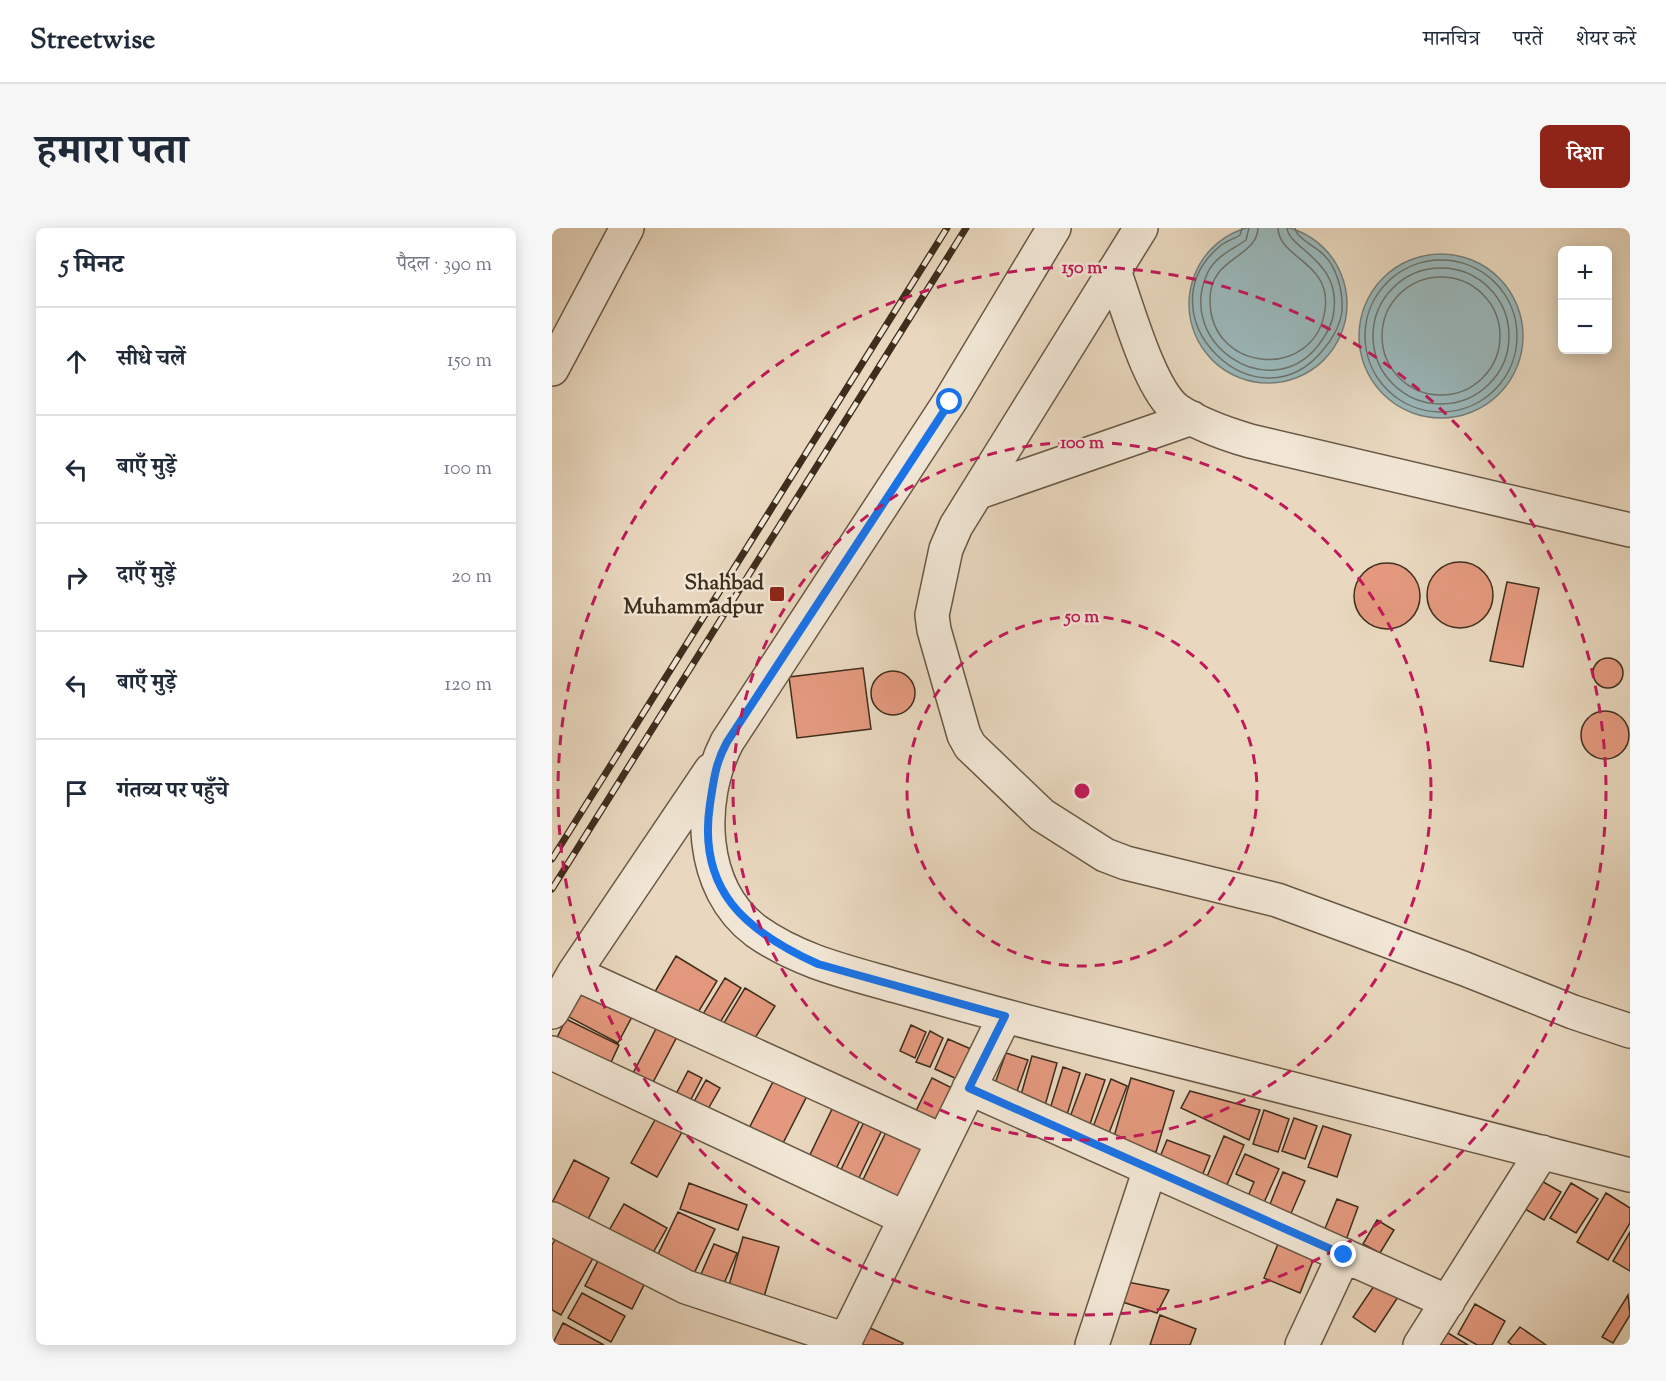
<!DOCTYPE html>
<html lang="hi">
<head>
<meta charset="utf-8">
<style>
  :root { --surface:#fff; --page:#f6f6f7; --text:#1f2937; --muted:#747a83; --line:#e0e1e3; --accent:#8f2418 }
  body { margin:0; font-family:"Sorts Mill Goudy","Noto Serif Devanagari",serif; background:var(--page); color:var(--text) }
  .controls { position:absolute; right:18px; top:18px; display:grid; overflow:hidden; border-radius:9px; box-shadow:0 3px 15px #0003 }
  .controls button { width:54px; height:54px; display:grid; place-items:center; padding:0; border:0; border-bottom:2px solid var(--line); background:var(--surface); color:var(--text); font:30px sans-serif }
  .stop { position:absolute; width:18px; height:18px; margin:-14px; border:4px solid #1a73e8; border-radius:50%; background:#fff }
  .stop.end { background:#1a73e8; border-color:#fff; box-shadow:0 2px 6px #0008 }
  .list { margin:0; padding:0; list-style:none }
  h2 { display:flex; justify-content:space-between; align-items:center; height:78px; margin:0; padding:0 24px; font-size:26px }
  h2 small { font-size:20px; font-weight:400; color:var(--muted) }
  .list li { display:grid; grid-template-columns:39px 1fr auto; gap:18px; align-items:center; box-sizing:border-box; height:108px; padding:0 24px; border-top:2px solid var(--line) }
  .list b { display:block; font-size:22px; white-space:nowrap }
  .list em { font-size:20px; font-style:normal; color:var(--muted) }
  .icon { flex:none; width:33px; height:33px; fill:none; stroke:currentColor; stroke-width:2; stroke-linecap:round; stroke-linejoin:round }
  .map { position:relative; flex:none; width:1078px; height:1117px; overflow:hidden; border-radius:9px }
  header { display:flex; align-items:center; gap:36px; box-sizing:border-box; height:84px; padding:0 30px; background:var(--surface); border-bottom:2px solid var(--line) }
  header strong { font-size:28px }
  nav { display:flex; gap:33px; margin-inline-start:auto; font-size:21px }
  .intro { display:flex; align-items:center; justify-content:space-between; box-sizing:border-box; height:144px; padding:0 36px }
  h1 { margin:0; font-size:42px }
  .button { padding:15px 27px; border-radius:9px; background:var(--accent); color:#fff; font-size:21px; font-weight:700 }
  main { display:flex; gap:36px; padding:0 36px }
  aside { flex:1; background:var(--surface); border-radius:9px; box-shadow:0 3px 15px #0003 }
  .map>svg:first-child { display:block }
  .water { fill:#9ab8bb; stroke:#75807c; stroke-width:1.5 }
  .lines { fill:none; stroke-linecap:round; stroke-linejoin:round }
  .shore { stroke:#6c726c; stroke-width:1.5 }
  .building { fill:#e4997e; stroke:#3e2d1d; stroke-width:1.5 }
  .minor-casing { stroke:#695846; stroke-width:36 }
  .minor { stroke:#f1e6d5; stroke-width:33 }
  .rail-casing { stroke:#3e2d1d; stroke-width:7 }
  .rail { stroke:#f1e6d5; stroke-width:4.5; stroke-dasharray:14; stroke-linecap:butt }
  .route { stroke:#1a73e8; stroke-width:8 }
  .ring { fill:none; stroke:#c2185b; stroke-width:3; stroke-dasharray:10 8 }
  .poi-dot { fill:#8f2418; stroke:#f1e6d5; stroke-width:2 }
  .labels { text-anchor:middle; stroke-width:5; stroke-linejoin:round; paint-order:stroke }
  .poi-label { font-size:21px; font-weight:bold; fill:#3e2d1d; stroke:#f1e6d5; text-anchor:end }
  .centre { fill:#c2185b; stroke:#f1e6d5; stroke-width:3 }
  .ring-label { font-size:18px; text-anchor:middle; font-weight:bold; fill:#c2185b; stroke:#f1e6d5; stroke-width:5; stroke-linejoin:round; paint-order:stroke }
</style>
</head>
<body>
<header>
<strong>Streetwise</strong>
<nav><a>मानचित्र</a><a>परतें</a><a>शेयर करें</a></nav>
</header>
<div class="intro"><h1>हमारा पता</h1><a class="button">दिशा</a></div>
<main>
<aside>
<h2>5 मिनट<small>पैदल · 390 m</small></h2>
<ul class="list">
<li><svg class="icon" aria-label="ahead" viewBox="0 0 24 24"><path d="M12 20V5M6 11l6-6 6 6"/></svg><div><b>सीधे चलें</b></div><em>150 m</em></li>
<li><svg class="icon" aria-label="left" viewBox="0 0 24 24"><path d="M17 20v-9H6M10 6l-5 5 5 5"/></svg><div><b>बाएँ मुड़ें</b></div><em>100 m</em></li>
<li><svg class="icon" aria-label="right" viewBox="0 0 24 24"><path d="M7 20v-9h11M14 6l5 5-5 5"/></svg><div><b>दाएँ मुड़ें</b></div><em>20 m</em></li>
<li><svg class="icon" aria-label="left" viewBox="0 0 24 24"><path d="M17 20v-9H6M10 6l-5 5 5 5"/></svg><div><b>बाएँ मुड़ें</b></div><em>120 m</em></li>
<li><svg class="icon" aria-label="arrive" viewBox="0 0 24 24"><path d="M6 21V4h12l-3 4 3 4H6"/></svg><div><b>गंतव्य पर पहुँचे</b></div></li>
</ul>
</aside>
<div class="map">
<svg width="1078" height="1117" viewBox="0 0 1078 1117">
  <rect width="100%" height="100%" fill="#e9d8bf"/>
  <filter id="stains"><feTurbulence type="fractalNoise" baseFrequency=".00333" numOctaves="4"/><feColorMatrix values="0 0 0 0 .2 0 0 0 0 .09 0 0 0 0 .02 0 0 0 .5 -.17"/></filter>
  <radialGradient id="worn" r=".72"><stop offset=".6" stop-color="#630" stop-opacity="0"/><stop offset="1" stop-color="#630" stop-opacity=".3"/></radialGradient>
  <path class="water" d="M637 76a79 79 0 1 1 158 0a79 79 0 1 1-158 0Z
    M807 108a82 82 0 1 1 164 0a82 82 0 1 1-164 0Z"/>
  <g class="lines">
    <path class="shore" d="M690,0L688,7C682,11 674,13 668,18C587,86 704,204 771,122C780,112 789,96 790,82C791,63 785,40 772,27C764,19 744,10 743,0
      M697,0L694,12C680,22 664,28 656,44C622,114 716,178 765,119C773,109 781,96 782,82C788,32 737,21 735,0
      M706,0C705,30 658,29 658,71C657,146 763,153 773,82C780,34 727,31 726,0
      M813 108a76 76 0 1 1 152 0a76 76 0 1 1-152 0Z
      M821 108a68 68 0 1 1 136 0a68 68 0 1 1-136 0Z
      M830 108a59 59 0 1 1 118 0a59 59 0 1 1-118 0Z"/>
  </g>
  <path class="building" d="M875 367a33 33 0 1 1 66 0a33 33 0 1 1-66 0Z
    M802 368a33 33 0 1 1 66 0a33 33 0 1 1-66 0Z
    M955,354L987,360L971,439L938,433Z
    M1041 445a15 15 0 1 1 30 0a15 15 0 1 1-30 0Z
    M311,440L319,501L245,510L237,449Z
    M319 465a22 22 0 1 1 44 0a22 22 0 1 1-44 0Z
    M1029 507a24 24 0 1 1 48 0a24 24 0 1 1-48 0Z
    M124,728L165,753L142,791L101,767Z
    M173,750L189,760L164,801L148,791Z
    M31,760L81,787L66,815L15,788Z
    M193,760L223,778L198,818L169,800Z
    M14,791L67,817L54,845L1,818Z
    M108,793L128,803L97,862L78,851Z
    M359,797L374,804L363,830L348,823Z
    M378,803L391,810L378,839L364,834Z
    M396,811L421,822L407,852L383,841Z
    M454,825L476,832L464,866L442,858Z
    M480,828L505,835L492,881L467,874Z
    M511,839L528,845L514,890L497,884Z
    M136,843L150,850L135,879L121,872Z
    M534,846L553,852L538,896L518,889Z
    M223,850L256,866L226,925L193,908Z
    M380,850L406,863L387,902L361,889Z
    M579,850L622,863L604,924L561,912Z
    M559,851L575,858L557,905L541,899Z
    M154,852L168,860L152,888L138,881Z
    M638,863L708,882L697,912L629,880Z
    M282,877L309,890L280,949L254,935Z
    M109,881L135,895L105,949L79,935Z
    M712,882L737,891L726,924L701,916Z
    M742,890L765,898L753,931L730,923Z
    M313,892L331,900L303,958L285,950Z
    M338,896L381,917L349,981L307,960Z
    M771,898L799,907L785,949L756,939Z
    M672,908L692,917L674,959L654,951Z
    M615,912L658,928L648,953L605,936Z
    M693,926L727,941L709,981L694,973L702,954L684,946Z
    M22,932L57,950L32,999L0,975Z
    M731,944L753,953L737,990L716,981Z
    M979,947L1009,964L992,992L963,975Z
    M137,955L195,977L186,1002L128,981Z
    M1019,955L1046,971L1024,1005L998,990Z
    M1054,965L1078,980V995L1056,1032L1025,1014Z
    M785,971L806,979L794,1012L772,1003Z
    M72,976L115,1000L94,1037L51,1013Z
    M126,984L163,1001L137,1056L100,1039Z
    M825,992L842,1002L828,1025L811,1016Z
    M8,1003L45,1023L9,1087L0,1082V1017Z
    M731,1004L767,1018L748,1065L712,1050Z
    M1078,1004V1043L1061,1033Z
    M191,1009L227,1019L208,1082L173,1071Z
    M162,1016L185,1025L167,1067L144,1058Z
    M51,1023L97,1047L80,1081L33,1058Z
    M826,1052L848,1066L823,1104L801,1089Z
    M570,1053L617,1062L605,1085L561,1071Z
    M30,1065L73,1088L59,1114L16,1090Z
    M1076,1067L1078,1087L1061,1115L1050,1109Z
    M923,1076L953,1093L940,1117H925L906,1106Z
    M608,1087L644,1101L638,1117H598Z
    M11,1095L52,1117H0Z
    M316,1099L351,1115L350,1117H308Z
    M886,1099L916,1117H875Z
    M968,1099L994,1117H960L956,1114Z"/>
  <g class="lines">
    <defs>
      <path id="minor" d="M502,0L398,173L175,514C145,573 147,660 204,703C246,733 295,744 344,758C398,773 452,788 507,802C697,850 888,898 1078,947
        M589,0L404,298L394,321L380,387L382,402L412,507L418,518L490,587L553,627L574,635L725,672L913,741L1021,784L1078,803
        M562,43C575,77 597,161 625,182C646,196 674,206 698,213L1078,302
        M0,141L75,0
        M427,264L640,190
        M22,745L391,913
        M0,784L22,745L159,542
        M0,825L353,990
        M417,860L896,1074
        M0,991L134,1059L294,1112
        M291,1117L453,788
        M540,1117L598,941
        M750,1117L792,1027
        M868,1117L990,924"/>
    </defs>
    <use href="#minor" class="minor-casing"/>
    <use href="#minor" class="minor"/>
    <defs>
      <path id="rail" d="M0,631L395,0
        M0,661L414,0"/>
    </defs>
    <use href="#rail" class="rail-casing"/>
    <use href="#rail" class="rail"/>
  </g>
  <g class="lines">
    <path class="route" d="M398,174L175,514C163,536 162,551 158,576C145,662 193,703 266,736L453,788L417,860L792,1027"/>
  </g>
  <g class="ring">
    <circle cx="530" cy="563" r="175"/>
    <circle cx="530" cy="563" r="349"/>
    <circle cx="530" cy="563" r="524"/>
  </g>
  <rect class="poi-dot" x="217" y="358" width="16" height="16" rx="3"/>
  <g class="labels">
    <g class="poi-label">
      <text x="212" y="361">Shahbad<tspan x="212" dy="24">Muhammadpur</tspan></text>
    </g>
  </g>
  <circle cx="530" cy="563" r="9" class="centre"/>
  <g class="ring-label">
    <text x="530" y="45">150 m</text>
    <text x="530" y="220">100 m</text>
    <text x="530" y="394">50 m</text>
  </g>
  <rect width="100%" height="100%" filter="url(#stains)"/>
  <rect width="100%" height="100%" fill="url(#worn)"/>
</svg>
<div class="controls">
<button>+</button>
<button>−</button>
</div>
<div class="stop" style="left:398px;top:174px"></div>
<div class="stop end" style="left:792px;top:1027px"></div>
</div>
</main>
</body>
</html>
